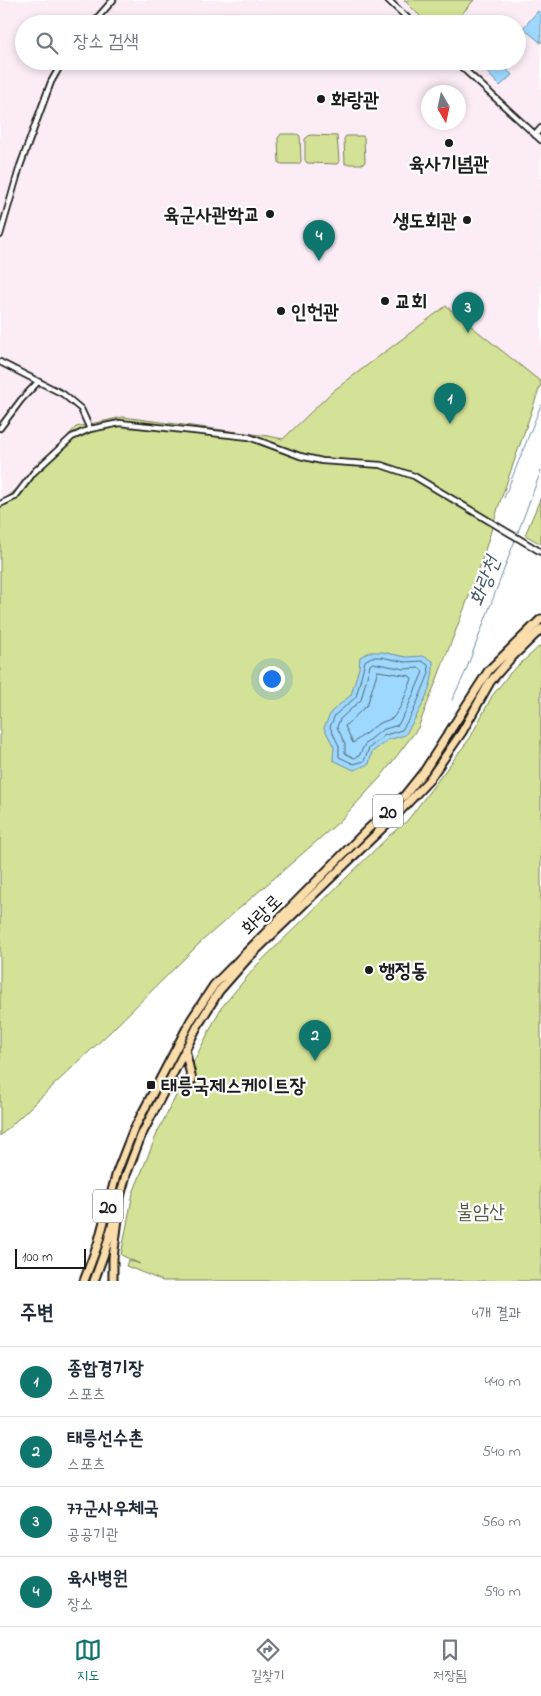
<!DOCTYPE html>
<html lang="ko">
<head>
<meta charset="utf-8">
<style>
  :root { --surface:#fff; --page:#f2f2f3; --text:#1f2937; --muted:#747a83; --line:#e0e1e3; --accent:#0f766e }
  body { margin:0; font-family:"Indie Flower","Poor Story",sans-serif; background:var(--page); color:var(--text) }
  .compass { position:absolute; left:421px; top:85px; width:45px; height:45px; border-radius:50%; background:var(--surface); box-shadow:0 2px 8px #0003; rotate:171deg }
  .scale { position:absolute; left:15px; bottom:12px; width:71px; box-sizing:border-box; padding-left:5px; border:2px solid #1c1c1c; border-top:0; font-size:14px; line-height:18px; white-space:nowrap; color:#1c1c1c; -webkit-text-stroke:4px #fff; paint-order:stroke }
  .you { position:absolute; left:271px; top:678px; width:18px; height:18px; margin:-12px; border:4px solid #fff; border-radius:50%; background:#1a73e8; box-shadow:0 0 0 8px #1a73e833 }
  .badge { display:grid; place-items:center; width:32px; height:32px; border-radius:50%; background:var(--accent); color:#fff; font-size:16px; font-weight:700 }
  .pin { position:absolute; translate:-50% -41px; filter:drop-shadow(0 1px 2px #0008) }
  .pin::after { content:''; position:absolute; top:26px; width:18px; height:15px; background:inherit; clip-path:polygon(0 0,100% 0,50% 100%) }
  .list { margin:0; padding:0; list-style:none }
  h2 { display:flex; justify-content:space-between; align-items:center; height:65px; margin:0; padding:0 20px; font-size:21px }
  h2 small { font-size:16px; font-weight:400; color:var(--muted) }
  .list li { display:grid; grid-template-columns:32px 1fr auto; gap:15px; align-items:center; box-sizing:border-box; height:70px; padding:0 20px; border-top:1px solid var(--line) }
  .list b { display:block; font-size:19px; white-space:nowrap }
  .list p { margin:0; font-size:16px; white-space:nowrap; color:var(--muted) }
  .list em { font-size:16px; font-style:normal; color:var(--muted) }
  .icon { flex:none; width:28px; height:28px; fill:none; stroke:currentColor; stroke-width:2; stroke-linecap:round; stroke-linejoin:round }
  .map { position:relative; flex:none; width:541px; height:1281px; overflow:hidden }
  .search { position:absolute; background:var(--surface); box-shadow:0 2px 8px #0003; left:15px; right:15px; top:15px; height:55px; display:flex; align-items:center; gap:12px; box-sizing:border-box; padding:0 18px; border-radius:28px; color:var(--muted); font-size:19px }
  .sheet { height:345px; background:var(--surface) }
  nav { display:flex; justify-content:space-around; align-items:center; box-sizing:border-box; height:70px; border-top:1px solid var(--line); background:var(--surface); font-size:14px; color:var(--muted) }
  nav a { display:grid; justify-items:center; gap:2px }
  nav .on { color:var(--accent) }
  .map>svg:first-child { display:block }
  .built { fill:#fbecf5; fill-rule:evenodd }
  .green { fill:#d3e296; stroke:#787f59 }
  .water { fill:#9ed8fe; stroke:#6a8da4 }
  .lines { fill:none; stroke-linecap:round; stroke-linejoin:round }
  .shore { stroke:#506776; stroke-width:1 }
  .stream { stroke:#6a8da4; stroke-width:1 }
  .minor-casing { stroke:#1c1c1c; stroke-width:8 }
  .primary-casing { stroke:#1c1c1c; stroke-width:11 }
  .minor { stroke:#fff; stroke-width:4.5 }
  .primary { stroke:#faddab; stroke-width:7 }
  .poi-dot { fill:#1c1c1c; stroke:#fff; stroke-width:2 }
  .labels { text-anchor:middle; stroke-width:4.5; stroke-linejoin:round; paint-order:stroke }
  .shield { fill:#fff; stroke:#606060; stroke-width:1 }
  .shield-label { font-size:19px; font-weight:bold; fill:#1c1c1c }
  .poi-label { font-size:20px; font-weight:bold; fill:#1c1c1c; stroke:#fff; text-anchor:start }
  .street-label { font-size:20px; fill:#1c1c1c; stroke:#fff }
  .park-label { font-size:20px; fill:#535741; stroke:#fff }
  .water-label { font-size:21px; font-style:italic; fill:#4a5e6b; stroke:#fff }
</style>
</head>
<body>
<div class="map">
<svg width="541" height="1281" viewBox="0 0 541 1281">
  <rect width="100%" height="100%" fill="#fff"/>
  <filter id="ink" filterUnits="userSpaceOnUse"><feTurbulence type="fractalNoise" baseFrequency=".02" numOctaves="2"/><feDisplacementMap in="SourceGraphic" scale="10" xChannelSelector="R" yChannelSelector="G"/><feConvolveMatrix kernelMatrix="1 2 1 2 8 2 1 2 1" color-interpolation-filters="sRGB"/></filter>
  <g filter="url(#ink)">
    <path class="built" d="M0,0H541V382L446,306L333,391L283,440L268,436L123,417L37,470L17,489L0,503ZM24,24H517V61H24ZM428,92H458V122H428Z"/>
    <path class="green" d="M404,0H474L453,24H428Z
      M281,134H297L300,136L301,161L299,164H282L279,163L278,138Z
      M310,135L337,136L339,161L337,164L307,163L305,160V139Z
      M346,136H363L364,137L365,162L363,164H345L344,139Z
      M446,306L541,382V384L500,502L478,573L418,728L380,778L340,821L203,940L109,1033L0,1136V503L17,489L37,470L76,427L123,417L268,436L283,439L333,391Z
      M541,497V544L525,535Z
      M541,645V1281H163L126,1266L128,1260L140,1264L121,1255L133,1193L158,1131L221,1008L258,964L390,835L407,821L470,738L492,696L510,673Z"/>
    <path class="water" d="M538,11L541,14V43L523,28Z
      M476,61H499L512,75L500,86Z
      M370,652H382L406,657L423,656L433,661C435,687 418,714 405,735L388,740L372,752L369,764L354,770L333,760L334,747L324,728L331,712L351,695L359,668L360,657Z"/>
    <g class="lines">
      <path class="shore" d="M372,657H381L405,662L422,661L428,665L429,673L424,686L413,712L402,730L385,735L369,748L364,761L354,764L339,757V746L330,727L335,715L356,697L365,661Z
        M373,663L404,669L420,668L423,672L407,709L398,725L382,730L365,744L359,756L354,758L345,753V744L337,727L340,719L361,700L370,665Z
        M378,671L410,676L412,679L401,706L393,718L378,724L353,743L345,726L367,705Z"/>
      <path class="stream" d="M504,498L541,405
        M452,700L465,673L541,471"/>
      <defs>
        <path id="minor" d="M388,0L414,24
          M92,24L113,0
          M455,61L541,140
          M535,135L541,128
          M0,235L20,166L51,82L63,61
          M0,362L63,394L81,409L90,429
          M0,428L21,400L38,382
          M0,504L15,497L34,472L72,437L90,429L120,423L249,437L300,456L322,461L381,465L414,476L541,552"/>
        <path id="primary" d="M164,1090L192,1080L185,1049
          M84,1281L98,1244L117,1172L133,1131L191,1020L214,985L368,829L405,795L425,770L489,670L541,619
          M94,1281L106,1248L126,1175L141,1136L198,1025L219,991L248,958L401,810L429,780L462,732L490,682L510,659L541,629
          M113,1281V1258L118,1219"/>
      </defs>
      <use href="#minor" class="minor-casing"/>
      <use href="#primary" class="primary-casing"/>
      <use href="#minor" class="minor"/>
      <use href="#primary" class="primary"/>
    </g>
  </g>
  <g class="poi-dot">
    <circle cx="321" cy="99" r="5"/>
    <circle cx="449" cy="143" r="5"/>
    <circle cx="270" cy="214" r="5"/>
    <circle cx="467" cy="220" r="5"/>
    <circle cx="385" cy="301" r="5"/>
    <circle cx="281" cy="311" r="5"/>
    <circle cx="369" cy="970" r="5"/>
    <rect x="146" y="1080" width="10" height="10" rx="2.5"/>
  </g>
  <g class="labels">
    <g class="shield">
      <rect x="373" y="794.5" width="30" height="33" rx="4"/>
      <rect x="93" y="1189.5" width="30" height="33" rx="4"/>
    </g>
    <g class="shield-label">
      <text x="388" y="818">20</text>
      <text x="108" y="1213">20</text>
    </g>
    <g class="poi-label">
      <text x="331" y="106">화랑관</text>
      <text x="449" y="170" text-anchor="middle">육사기념관</text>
      <text x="260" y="221" text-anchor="end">육군사관학교</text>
      <text x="457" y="227" text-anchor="end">생도회관</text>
      <text x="395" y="308">교회</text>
      <text x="291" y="318">인헌관</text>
      <text x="379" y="977">행정동</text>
      <text x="161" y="1092">태릉국제스케이트장</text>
    </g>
    <g class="street-label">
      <text transform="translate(261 914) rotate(-45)" y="7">화랑로</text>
    </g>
    <g class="park-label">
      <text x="481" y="1218">불암산</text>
    </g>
    <g class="water-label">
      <text transform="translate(484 581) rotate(-69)" y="7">화랑천</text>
    </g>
  </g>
</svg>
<svg class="compass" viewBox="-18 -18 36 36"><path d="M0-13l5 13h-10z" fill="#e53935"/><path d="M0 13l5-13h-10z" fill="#747a83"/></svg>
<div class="scale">100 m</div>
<div class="you"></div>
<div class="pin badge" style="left:450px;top:424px">1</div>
<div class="pin badge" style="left:315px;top:1061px">2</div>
<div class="pin badge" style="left:468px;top:333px">3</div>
<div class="pin badge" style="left:319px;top:261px">4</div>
<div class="search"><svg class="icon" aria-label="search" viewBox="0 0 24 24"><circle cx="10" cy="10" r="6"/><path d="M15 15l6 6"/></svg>장소 검색</div>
</div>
<section class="sheet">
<h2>주변<small>4개 결과</small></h2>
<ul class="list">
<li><span class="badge">1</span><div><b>종합경기장</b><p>스포츠</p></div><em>440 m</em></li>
<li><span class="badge">2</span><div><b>태릉선수촌</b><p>스포츠</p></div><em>540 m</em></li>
<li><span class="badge">3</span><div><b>77군사우체국</b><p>공공기관</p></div><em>560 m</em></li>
<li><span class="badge">4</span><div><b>육사병원</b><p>장소</p></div><em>590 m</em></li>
</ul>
</section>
<nav>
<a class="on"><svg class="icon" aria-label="map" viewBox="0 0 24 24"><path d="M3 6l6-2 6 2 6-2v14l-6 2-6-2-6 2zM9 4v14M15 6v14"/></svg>지도</a>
<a><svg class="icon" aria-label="directions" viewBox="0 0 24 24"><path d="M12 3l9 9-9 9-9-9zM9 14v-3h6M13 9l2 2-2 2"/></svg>길찾기</a>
<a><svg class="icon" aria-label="saved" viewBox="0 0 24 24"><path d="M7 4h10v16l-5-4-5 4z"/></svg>저장됨</a>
</nav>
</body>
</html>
